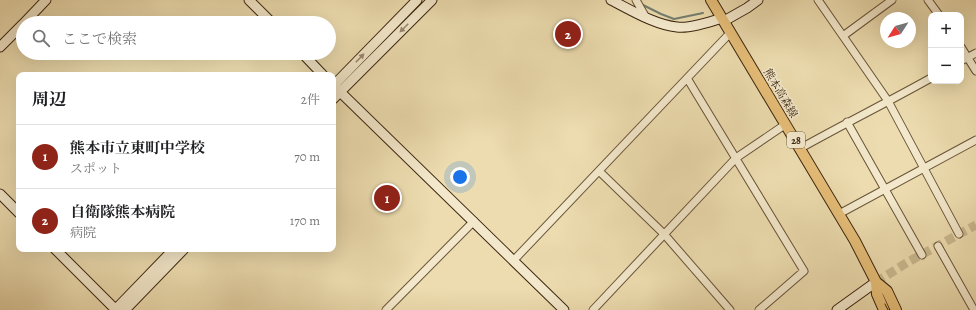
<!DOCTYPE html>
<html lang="ja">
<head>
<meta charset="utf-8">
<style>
  :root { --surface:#fff; --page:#f2f2f2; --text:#202124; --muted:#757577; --line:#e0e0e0; --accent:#8f2418 }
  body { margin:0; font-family:Alegreya,"Noto Serif JP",serif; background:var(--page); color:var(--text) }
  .controls { position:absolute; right:12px; top:12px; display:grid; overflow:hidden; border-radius:8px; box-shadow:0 4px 16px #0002 }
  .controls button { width:36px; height:36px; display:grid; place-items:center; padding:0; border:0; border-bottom:1px solid var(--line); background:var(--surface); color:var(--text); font:20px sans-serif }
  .compass { position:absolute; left:880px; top:12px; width:36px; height:36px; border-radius:50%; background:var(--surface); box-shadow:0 4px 16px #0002; rotate:234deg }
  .you { position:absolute; left:460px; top:177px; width:14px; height:14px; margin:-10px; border:3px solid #fff; border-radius:50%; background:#1a73e8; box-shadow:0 0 0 6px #1a73e833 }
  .badge { display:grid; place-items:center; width:26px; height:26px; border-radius:50%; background:var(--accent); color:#fff; font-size:13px; font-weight:700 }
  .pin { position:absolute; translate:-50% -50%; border:2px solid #fff; box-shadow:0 1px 4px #0006 }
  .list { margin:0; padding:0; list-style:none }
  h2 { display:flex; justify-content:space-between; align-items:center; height:52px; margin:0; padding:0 16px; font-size:17px }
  h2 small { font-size:13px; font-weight:400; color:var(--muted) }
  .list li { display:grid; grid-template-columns:26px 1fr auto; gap:12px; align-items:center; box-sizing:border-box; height:64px; padding:0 16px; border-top:1px solid var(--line) }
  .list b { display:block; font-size:15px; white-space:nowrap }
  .list p { margin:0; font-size:13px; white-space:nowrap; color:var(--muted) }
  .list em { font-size:13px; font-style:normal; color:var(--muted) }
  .icon { flex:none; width:22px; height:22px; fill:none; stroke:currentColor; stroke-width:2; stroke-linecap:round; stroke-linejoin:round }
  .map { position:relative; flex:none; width:976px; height:310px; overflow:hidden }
  .search { position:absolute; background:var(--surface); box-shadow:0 4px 16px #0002; left:16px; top:16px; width:320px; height:44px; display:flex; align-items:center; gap:10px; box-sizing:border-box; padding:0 14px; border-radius:22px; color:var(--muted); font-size:15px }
  .panel { position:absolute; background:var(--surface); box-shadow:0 4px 16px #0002; left:16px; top:72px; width:320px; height:180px; border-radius:8px }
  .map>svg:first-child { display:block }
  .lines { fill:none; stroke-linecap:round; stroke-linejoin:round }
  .stream { stroke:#747f71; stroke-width:2 }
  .secondary-tunnel { stroke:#c9b88f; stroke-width:9; stroke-dasharray:9 4.5; stroke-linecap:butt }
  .street-casing { stroke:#685438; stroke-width:9 }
  .secondary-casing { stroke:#3c2611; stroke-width:11 }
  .primary-casing { stroke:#3c2611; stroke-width:12 }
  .street { stroke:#f3e8cb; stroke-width:7 }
  .secondary { stroke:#f3e8cb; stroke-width:9 }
  .primary { stroke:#e6be78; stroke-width:10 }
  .tram { stroke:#3c2611; stroke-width:1 }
  .oneway { fill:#98876e }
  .labels { text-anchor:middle; stroke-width:3; stroke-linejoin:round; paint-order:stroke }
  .shield { fill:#f3e8cb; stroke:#736049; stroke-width:1 }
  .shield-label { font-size:10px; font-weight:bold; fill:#3c2611 }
  .street-label { font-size:11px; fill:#3c2611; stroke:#f3e8cb }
</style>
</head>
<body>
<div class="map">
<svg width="976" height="310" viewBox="0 0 976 310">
  <rect width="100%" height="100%" fill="#ecdcaf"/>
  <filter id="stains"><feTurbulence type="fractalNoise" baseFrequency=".005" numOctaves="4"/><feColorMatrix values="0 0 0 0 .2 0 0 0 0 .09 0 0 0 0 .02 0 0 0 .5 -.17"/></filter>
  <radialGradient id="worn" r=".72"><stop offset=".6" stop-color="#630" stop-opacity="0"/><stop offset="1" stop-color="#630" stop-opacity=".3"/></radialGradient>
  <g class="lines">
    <path class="stream" d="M641,4L661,14L674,19L703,13"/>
    <path class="secondary-tunnel" d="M876,282L908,262L976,225"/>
    <defs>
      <path id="street" d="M636,0L645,16
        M818,0L888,101L959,234
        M928,0L939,15
        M843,36L892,0
        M961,47L976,71
        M961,61L976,53
        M687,78L804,271L759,310
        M847,122L922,255
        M801,148C844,124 888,102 931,78
        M599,171L664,234L730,310
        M839,214L976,140
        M938,246L974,310
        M514,260L731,32
        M386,310L474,221
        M593,310L736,158L786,124"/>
      <path id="secondary" d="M249,0L272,23
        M611,0C631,10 655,25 677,27C689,29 710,22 722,18
        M724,21L747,8L758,0
        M24,23L46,0
        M0,47L23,24
        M302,53L323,75
        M333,85L564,310
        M333,86L417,0
        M333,99L432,0
        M0,194L19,213
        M55,249L116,310
        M115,310L174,249
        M125,310L184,249
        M837,310L876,282"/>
      <path id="primary" d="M711,0L855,241L876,282L877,294L884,310
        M876,282L887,291L896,310"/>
    </defs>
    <use href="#street" class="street-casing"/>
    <use href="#secondary" class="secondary-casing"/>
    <use href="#primary" class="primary-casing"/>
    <use href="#street" class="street"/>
    <use href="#secondary" class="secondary"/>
    <use href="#primary" class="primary"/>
    <path class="tram" d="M885,304L888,310"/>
  </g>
  <defs><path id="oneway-solid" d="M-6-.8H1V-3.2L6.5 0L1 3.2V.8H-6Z"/></defs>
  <g class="oneway">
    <use href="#oneway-solid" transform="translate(404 28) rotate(135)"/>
    <use href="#oneway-solid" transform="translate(360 58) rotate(-46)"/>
  </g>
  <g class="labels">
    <rect class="shield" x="787" y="132" width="18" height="16" rx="3"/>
    <g class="shield-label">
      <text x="796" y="144">28</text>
    </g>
    <g class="street-label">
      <text transform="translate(781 93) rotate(59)" y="4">熊本高森線</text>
    </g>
  </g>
  <rect width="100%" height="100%" filter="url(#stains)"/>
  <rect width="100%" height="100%" fill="url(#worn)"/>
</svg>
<div class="controls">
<button>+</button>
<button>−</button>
</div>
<svg class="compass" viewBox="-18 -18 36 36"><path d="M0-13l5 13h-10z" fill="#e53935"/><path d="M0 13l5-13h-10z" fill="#757577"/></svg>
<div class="you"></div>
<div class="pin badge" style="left:387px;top:198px">1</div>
<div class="pin badge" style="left:568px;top:34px">2</div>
<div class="search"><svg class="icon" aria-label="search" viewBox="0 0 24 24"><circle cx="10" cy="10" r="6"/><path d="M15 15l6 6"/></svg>ここで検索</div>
<section class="panel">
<h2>周辺<small>2件</small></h2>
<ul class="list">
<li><span class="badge">1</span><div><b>熊本市立東町中学校</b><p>スポット</p></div><em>70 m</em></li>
<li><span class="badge">2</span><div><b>自衛隊熊本病院</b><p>病院</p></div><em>170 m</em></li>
</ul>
</section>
</div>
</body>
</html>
